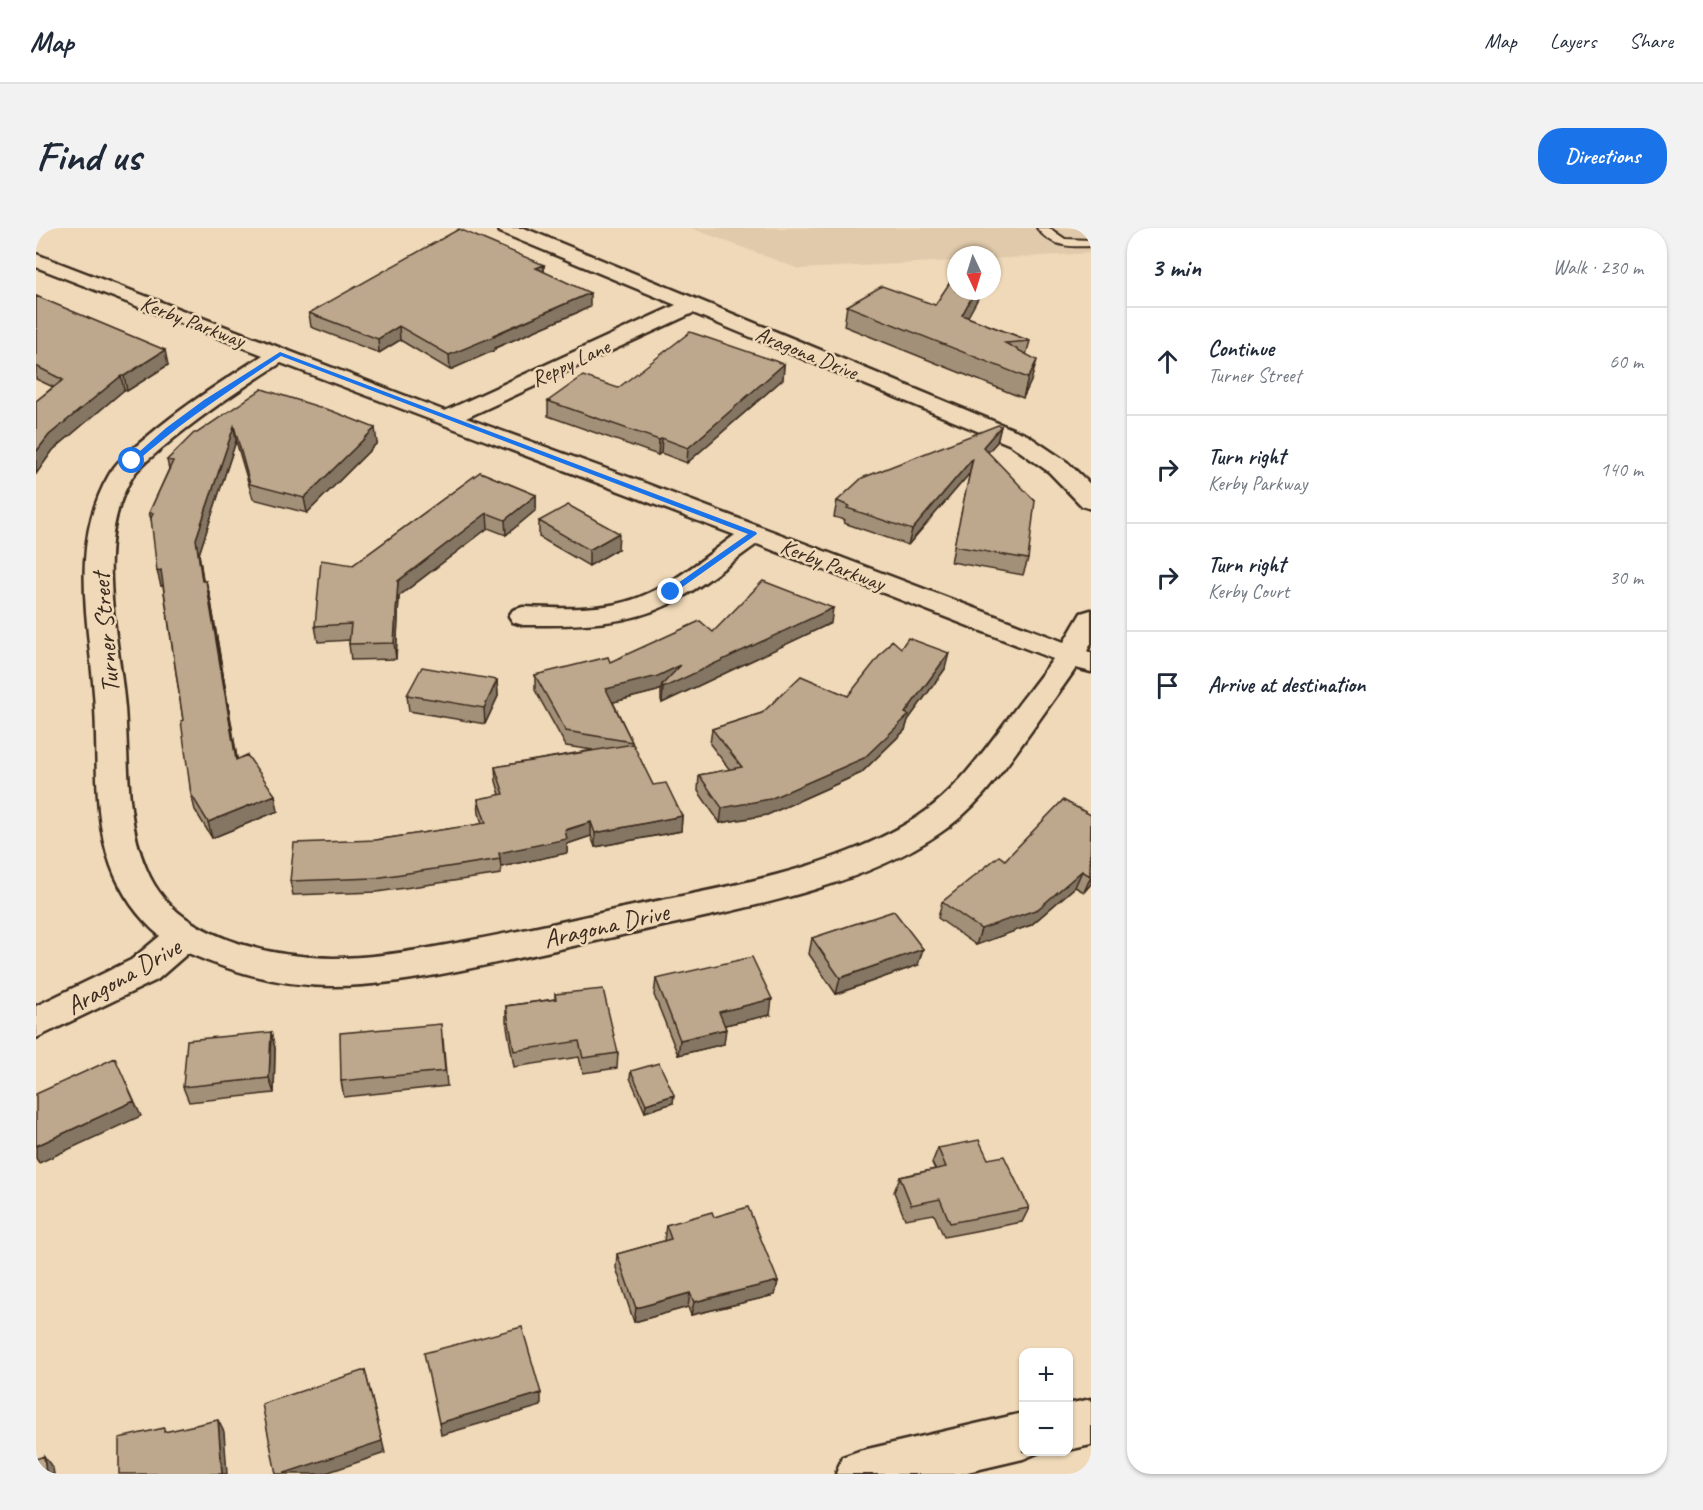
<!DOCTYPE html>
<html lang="en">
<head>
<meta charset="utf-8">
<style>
  :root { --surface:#fff; --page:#f2f2f3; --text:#1f2937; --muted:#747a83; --line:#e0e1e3; --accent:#1a73e8 }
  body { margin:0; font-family:Caveat,sans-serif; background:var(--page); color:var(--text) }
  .controls { position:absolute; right:18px; bottom:18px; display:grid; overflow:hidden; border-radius:12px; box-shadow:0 2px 4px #0004 }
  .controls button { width:54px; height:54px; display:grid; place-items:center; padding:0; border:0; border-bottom:2px solid var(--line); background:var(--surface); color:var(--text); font:30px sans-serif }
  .compass { position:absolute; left:911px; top:18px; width:54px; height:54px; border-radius:50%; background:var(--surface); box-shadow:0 2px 4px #0004; rotate:176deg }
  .stop { position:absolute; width:18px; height:18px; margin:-14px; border:4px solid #1a73e8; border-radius:50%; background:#fff }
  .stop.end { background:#1a73e8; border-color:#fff; box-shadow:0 2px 6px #0008 }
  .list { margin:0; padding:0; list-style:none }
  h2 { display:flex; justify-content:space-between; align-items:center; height:78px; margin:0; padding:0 24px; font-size:26px }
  h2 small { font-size:20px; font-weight:400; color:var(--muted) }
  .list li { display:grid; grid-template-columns:39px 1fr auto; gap:18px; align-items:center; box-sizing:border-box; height:108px; padding:0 24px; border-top:2px solid var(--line) }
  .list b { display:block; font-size:22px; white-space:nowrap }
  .list p { margin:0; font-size:20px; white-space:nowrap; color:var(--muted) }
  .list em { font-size:20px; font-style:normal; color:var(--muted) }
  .icon { flex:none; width:33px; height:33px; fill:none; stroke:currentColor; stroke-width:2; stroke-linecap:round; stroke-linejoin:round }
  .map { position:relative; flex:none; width:1055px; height:1246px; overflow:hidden; border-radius:24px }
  header { display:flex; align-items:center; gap:36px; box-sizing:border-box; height:84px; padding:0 30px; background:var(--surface); border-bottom:2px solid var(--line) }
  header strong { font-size:28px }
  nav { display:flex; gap:33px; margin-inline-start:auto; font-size:21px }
  .intro { display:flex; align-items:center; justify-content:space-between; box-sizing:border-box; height:144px; padding:0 36px }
  h1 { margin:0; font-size:42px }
  .button { padding:15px 27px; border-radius:24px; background:var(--accent); color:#fff; font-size:21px; font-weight:700 }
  main { display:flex; gap:36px; padding:0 36px }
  aside { flex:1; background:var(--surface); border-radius:24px; box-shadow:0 2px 4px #0004 }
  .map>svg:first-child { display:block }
  .built { fill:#e0caab }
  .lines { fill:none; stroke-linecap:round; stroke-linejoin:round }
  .lane-casing { stroke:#3b2a1e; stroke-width:4 }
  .street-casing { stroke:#3b2a1e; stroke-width:5 }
  .secondary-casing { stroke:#3b2a1e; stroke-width:5 }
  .lane { fill:#efd9b8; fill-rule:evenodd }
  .street { fill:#efd9b8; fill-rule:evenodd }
  .secondary { fill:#efd9b8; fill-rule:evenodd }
  .wall { fill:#a39079; stroke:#3b2a1e; stroke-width:1.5 }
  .shaded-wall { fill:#847663; stroke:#3b2a1e; stroke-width:1.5 }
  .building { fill:#bda88d; stroke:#3b2a1e; stroke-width:1.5 }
  .route { fill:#1a73e8 }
  .labels { text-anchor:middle; stroke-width:5; stroke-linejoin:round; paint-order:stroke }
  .far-street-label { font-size:22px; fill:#3b2a1e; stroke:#efd9b8 }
  .street-label { font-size:26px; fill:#3b2a1e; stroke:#efd9b8 }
</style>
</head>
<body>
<header>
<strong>Map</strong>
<nav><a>Map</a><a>Layers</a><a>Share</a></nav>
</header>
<div class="intro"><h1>Find us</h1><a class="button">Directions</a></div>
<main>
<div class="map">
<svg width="1055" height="1246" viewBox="0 0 1055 1246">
  <rect width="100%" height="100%" fill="#efd9b8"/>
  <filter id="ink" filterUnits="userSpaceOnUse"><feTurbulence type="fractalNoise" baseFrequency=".0167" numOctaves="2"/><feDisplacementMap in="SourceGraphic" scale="12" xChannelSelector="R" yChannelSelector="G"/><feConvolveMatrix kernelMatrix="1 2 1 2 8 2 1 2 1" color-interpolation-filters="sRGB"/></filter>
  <g filter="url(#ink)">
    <path class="built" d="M655,0H1055V25L956,31V27H920V33L763,41Z"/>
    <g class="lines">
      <defs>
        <path id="lane" d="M1001,0H1013L1029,11L1055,12V18C1033,19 1015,19 1001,0Z"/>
        <path id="street" d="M461,0H488L991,207L1031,234L1055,257V281L1046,278L1013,244L975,217L657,85L430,190L606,254L1028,414L1045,385L1055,382V416L1051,423L1055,425V444L1040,440C1025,462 1009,483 994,505C967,542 943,579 904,605C816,665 685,684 582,708C529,720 475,732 421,743C380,751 339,758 297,758C247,758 198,745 152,725L121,752L0,810V778L95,732L124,708C102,690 85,665 75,638C57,588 62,532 59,480C55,402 31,319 73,247C82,231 97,221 111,209C147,178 187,153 227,127L0,39V26L409,183L640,77L464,4ZM245,135L699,307C665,332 630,363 589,374C556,383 520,380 487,379L477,382L473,388L477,394L487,397C536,397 587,399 633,376C665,360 692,336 721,316L1017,431C1001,453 984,474 968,496C942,531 917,566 880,590C791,646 678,660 578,682C522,695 466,707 410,717C373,724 335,730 297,730C249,729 199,720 157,695C136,682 119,663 110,640C89,591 93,533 89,480C83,408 56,313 97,248C104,237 116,229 126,220C164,188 204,161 245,135Z"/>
        <path id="secondary" d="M1055,1171V1217L1032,1222V1176Z
          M987,1185V1224H1004L987,1231L923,1246H800L806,1229L823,1223Z"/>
      </defs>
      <use href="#lane" class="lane-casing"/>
      <use href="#street" class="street-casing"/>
      <use href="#secondary" class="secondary-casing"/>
      <use href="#lane" class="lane"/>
      <use href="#street" class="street"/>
      <use href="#secondary" class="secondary"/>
    </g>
    <path class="wall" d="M508,37V44L554,79L459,120V122L414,142L364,112L343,125L275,99L273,85Z
      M920,63H946L931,89L994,113L990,127L995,153L987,170L808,98L811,78L899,77Z
      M0,68L132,137L91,163L88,162L17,222L0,246V173L17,159L0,151Z
      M748,136L747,151L651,235L625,225L622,227L512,188V173L582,160Z
      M226,161L341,215L271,285L217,271L200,213L163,326L167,353H170L174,368L201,531L242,583L176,610L159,582L155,566L147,492L127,358H125L116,294L113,285L133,241L131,232L161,205Z
      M965,198L961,214L952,224L992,331L987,347L915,334L934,245L872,317L808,295L809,292L798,289L801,273Z
      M444,244L500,267V282L470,307L452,300L363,368L360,431L315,432L313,416L314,412L282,414L279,398L317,337Z
      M503,293L582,321L553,338L503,309Z
      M795,395L626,475L625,472V461L621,463L577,474L596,514V516L617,557L646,588L645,603L559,619L555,608L531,616V625L465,639V646L341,664L257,667L254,653L340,612L446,596L443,585L442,571L464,567L460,553L459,539L557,522L530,518L499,462V447L574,434L677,404Z
      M865,420L909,441L872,492L869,502L825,545L731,587L684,595L662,563L663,547L694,542L674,516L676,501L726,485L812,468Z
      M461,452L462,468L449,496L373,483L371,467Z
      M1055,587V656L1048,664L1039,659L995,697L940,717L902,690L906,674L969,632Z
      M776,710L882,737L800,766L773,726Z
      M620,751L734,787L689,797L688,816L642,827L618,767Z
      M519,766L582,825L581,840L547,845L543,829L478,839L470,793V778L519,771Z
      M235,804L239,820L238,865L153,874L147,859Z
      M407,811L411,858L308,869L305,853Z
      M595,843L637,875L609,884L594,850Z
      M902,920L952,931L993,980L986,994L908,1009L898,986L869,991L858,964L864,949L899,941L896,935Z
      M678,989L742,1053L739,1067L655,1087L652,1079L598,1094L580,1040L581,1026L628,1013L630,997Z"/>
    <path class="shaded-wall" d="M508,37V50L500,40Z
      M939,63H946L922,107L926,87Z
      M554,65V79L459,120V122L414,142L413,127Z
      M363,98L364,112L343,125L342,111Z
      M129,122L132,137L91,163L88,148Z
      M1001,132L995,153L987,170L992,150Z
      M748,136L747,151L651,235L652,220Z
      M85,148L88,162L17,222L0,246V224L13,207Z
      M198,198L200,213L163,326L170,369L166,353L160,311Z
      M965,198L961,214L943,234L947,219Z
      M339,200L341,215L271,285L268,270Z
      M626,210L625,225L622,227L623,212Z
      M937,230L934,245L872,317L876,302Z
      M500,267V282L470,307L469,292Z
      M451,285L452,300L363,368L360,431L358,415L362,353Z
      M583,305L582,321L553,338V322Z
      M125,342L129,358H125L121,343Z
      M170,353L174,368L204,548L200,532Z
      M797,380L795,395L626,475L627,460L626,457L625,461L621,463L570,476V461L645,437Z
      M913,425L909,441L872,492L869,502L825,545L731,587L684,595L686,580L869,485Z
      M461,452L462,468L449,496L448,480Z
      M239,567L242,583L176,610L172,594Z
      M646,588L645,603L559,619V605Z
      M555,594V608L531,616V625L465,639L463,625Z
      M1046,643L1039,659L995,697L940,717L945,701Z
      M1055,648V656L1048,664Z
      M887,721L882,737L800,766L804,750Z
      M736,771L734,787L680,799L683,784Z
      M690,801L688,816L642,827L644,812Z
      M235,804L239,820L238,865L233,850Z
      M638,867L637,875L609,884L610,876Z
      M98,873L105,888L3,935L0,930V918Z
      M742,1053L739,1067L655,1087L658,1074Z
      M654,1065L652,1079L598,1094L600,1080Z
      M329,1142L349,1225L287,1246H246Z
      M505,1165V1178L405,1207L403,1195Z
      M182,1192L188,1204L191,1246H186Z
      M8,1228L17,1240L18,1246H10Z"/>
    <path class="building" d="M423,1L508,37L500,40L554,65L457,107L459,108L413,127L363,98L342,111L273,85Z
      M920,45V63H939L926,87L994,113L969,115L1001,132L992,150L811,78L846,58L899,77Z
      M0,68L129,122L88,148H85L13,207L0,224V173L27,152L0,138Z
      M654,104L748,136L652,220L626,210L623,212L512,173L547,148L582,160Z
      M226,161L296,183L339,200L268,270L214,256L198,198L160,311L166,353H170L200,532L211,527L239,567L172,594L155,566L145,493L147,492L125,342L121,343L115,290L117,285H113L137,233L131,232L158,205H161Z
      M962,197L965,198L947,219L999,273L992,331L918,318L937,230L876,302L811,280L813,278L801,273L826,250Z
      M444,244L500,267L469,292L451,285L362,353L358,415L313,416L315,396L279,398L285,332L317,337Z
      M532,277L583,305L553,322L503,293Z
      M727,353L797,380L627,460L626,457L645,437L622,448L570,461L596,514L530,503L499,447L572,429L574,434L664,393L677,404Z
      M872,410L913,425L869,485L873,487L828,530L734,571L686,580L663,547L706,539L676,501L726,485L765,448L812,468L856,412L865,420Z
      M386,439L461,452L448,480L371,467Z
      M597,516L617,557L630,555L646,588L559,605L555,594L529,602L531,611L463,625L464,631L339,650L254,653L258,615L340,612L450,595L442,571L468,566L459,539Z
      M1027,572L1055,587L1054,648L1046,643L1002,681L945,701L906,674L963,628L969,632Z
      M858,683L887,721L804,750L776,710Z
      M716,729L736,771L683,784L690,801L644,812L620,751Z
      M567,761L582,825L547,830L543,813L478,823L470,778L520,771L519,766Z
      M405,796L409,843L305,853L304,805Z
      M235,804L233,850L147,859L151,812Z
      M79,830L98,873L0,918V866Z
      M623,835L638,867L610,876L595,843Z
      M943,912L952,931L968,928L993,980L914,995L904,971L875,977L864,949L910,939L902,920Z
      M712,979L742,1053L658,1074L654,1065L600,1080L581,1026L635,1011L630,997L676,984L678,989Z
      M486,1099L505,1165L403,1195L388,1125Z
      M329,1142L346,1213L246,1246H240L226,1176Z
      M182,1192L186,1246H83V1210L128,1200V1204Z
      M8,1228L10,1246H0V1231Z"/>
  </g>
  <path class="route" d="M244,124L720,304L721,306L638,365H632V362L712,306L245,128C194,162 145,194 99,235H94V232L130,200L168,172Z"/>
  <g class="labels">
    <g class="far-street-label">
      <text transform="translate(157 93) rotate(21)" y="8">Kerby Parkway</text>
      <text transform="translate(771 124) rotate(22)" y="8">Aragona Drive</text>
      <text transform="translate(534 134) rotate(-25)" y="8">Reppy Lane</text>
      <text transform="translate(797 336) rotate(21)" y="8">Kerby Parkway</text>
    </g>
    <g class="street-label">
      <text transform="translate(69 405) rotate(-95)" y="9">Turner Street</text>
      <text transform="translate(570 697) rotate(-13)" y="9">Aragona Drive</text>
      <text transform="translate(87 748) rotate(-30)" y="9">Aragona Drive</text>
    </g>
  </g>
</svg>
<div class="controls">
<button>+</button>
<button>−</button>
</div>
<svg class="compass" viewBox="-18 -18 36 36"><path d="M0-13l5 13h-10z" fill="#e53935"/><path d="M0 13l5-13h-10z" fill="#747a83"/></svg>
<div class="stop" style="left:96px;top:233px"></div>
<div class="stop end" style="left:635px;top:364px"></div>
</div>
<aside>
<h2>3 min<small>Walk · 230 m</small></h2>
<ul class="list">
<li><svg class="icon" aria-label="ahead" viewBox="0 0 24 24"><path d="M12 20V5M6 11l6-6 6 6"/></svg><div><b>Continue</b><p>Turner Street</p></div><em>60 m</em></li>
<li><svg class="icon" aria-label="right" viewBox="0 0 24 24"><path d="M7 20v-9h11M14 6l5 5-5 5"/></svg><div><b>Turn right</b><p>Kerby Parkway</p></div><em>140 m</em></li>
<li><svg class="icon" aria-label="right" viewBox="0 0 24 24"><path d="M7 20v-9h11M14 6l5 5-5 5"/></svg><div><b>Turn right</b><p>Kerby Court</p></div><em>30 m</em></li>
<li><svg class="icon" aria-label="arrive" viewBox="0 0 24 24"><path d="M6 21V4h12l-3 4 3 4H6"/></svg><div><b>Arrive at destination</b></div></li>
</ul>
</aside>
</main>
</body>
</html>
